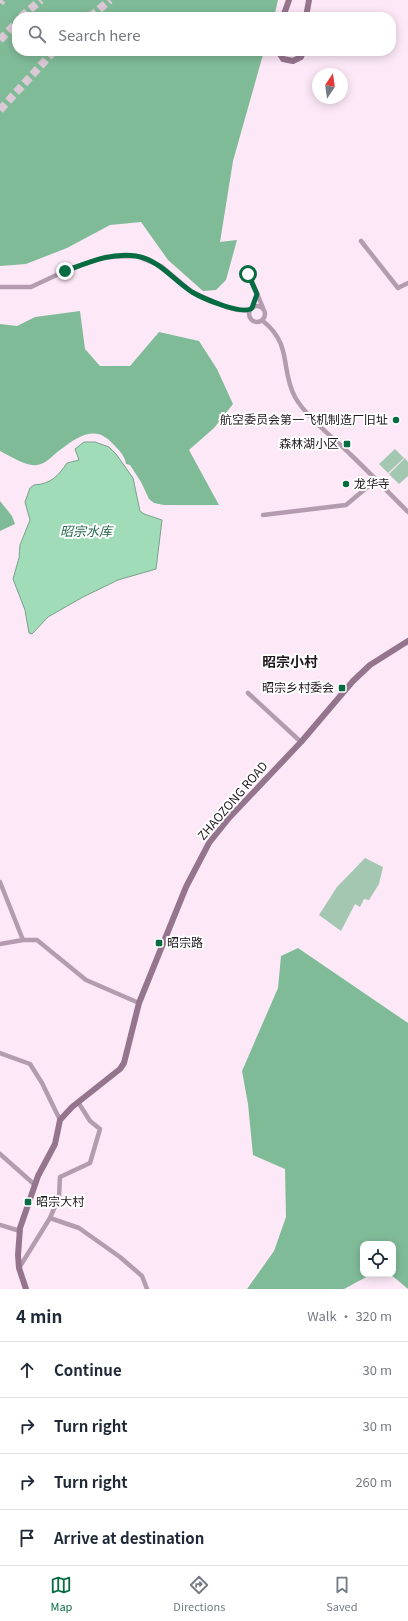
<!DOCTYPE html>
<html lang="en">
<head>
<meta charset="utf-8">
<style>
  :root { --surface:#fff; --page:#f6f6f7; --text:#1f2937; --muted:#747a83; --line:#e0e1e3; --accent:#056c42 }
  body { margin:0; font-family:Georgia,"Noto Sans SC",serif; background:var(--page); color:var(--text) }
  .controls { position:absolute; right:12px; bottom:12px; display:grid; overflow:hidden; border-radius:8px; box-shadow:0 2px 10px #0003 }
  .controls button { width:36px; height:36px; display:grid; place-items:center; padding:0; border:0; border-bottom:1px solid var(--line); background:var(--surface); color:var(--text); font:20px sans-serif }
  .compass { position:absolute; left:312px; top:68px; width:36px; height:36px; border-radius:50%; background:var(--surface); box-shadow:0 2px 10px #0003; rotate:13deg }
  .stop { position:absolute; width:12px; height:12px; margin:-9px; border:3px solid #056c42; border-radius:50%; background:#fff }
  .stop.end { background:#056c42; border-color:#fff; box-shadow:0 1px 4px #0008 }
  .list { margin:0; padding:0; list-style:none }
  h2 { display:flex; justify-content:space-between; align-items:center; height:52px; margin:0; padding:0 16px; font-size:17px }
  h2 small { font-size:13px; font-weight:400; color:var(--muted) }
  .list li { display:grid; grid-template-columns:26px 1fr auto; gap:12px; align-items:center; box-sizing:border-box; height:56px; padding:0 16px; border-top:1px solid var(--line) }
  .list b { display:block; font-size:15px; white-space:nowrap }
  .list em { font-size:13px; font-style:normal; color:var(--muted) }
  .icon { flex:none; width:22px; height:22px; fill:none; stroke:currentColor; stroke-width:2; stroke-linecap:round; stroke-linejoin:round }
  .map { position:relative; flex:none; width:408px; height:1289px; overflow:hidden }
  .search { position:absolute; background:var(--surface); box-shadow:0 2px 10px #0003; left:12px; right:12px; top:12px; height:44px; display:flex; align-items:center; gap:10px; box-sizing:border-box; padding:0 14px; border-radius:16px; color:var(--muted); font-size:15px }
  .sheet { height:276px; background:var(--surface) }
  nav { display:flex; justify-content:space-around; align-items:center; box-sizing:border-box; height:56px; border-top:1px solid var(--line); background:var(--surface); font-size:11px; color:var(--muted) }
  nav a { display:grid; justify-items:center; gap:2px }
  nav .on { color:var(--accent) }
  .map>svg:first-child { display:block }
  .green { fill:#a4c7b2 }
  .forest { fill:#80bb98 }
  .water { fill:#a0dcb8; stroke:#7aa18a }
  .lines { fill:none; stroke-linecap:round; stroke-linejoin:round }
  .highway-tunnel { stroke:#dbc9d6; stroke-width:8; stroke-dasharray:8 4; stroke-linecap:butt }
  .street { stroke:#b39cae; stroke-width:4.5 }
  .secondary { stroke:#95758e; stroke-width:6 }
  .route { stroke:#056c42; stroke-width:5 }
  .poi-dot { fill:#056c42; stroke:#fff; stroke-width:1.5 }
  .labels { text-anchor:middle; stroke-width:4; stroke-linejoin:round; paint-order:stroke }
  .poi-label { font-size:12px; fill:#20181e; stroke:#fff; text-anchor:end }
  .street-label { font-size:12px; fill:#20181e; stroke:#fff }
  .water-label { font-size:13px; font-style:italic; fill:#226544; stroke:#fff }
  .quarter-label { font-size:14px; font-weight:bold; fill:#20181e; stroke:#fff }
</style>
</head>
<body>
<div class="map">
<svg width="408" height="1289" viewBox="0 0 408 1289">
  <rect width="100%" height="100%" fill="#fce8f7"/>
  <path class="green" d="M395,449L404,458L388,473L379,464Z
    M405,458L408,462V476L399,484L389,474Z
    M365,858L383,867L379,884L369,900L364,899L360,907L355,904L341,931L319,915L337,887Z"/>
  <path class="forest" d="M0,0H278L274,17H17V51H264L233,161L220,242L237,240L226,280L216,290L203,291L168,260L141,222L110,225L67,248L26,264L0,266Z
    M80,311L85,349L100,366H130L159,332L199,341L217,369L233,404L214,428L189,450L219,505H164L154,503L149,499L141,482L130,465L126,464C125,456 119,450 113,444C96,424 78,436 60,450C53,455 46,464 37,465C27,467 8,455 0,451V324L17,326L35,317Z
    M0,501L12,516L15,524L0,531Z
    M298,948L408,1023V1289L390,1274H393V1244H363V1274H372L344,1289H247L274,1251L286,1217L285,1169L253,1155L248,1104L242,1071L278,988L281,956Z"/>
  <path class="water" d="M84,442H95L109,447L116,454L133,478L140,511L144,514L162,520L156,569L118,580L83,597L48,617L32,634L29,633L25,610L13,579L19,558L20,545L30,520L25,502L30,488L34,485C51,484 58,476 67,463L79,460L75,449Z"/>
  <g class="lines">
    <path class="highway-tunnel" d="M0,3L2,0
      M21,17L41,0
      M90,17L110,0
      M0,40L17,22
      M0,110L54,51"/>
    <path class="street" d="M361,241L398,288L408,283
      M249,274L263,308
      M0,287H31L65,271L105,257L136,256L161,266L192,292L226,307L239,310H250
      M249 314a8 8 0 1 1 16 0a8 8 0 1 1-16 0Z
      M263,321C293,345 280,370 295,397C306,417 334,438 350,454C370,473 389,493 408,512
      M263,515L346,505L376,480
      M248,693L301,742
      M0,882L23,940H37L86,980L139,1003
      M0,944L23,940
      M0,1053L30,1064L42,1083L60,1120
      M0,1154L35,1185
      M50,1218L59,1197L60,1177L90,1163L100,1129L90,1121L78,1102
      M0,1225L20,1231
      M19,1268L50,1218L79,1228L120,1257L142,1276L147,1289"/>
    <path class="secondary" d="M283,17L289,0
      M306,17L309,0
      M278,51L283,59L293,61L301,57L303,51
      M26,1289L19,1268L18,1255L20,1228L38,1176L55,1144L60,1120L72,1107L120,1069L124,1063L139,1003L186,887L209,843L229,818L301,742L353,681L370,665L408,641"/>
  </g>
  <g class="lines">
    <path class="route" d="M65,271C87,263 111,252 136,256C160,260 173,280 192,292C202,298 243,316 252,308L257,294L248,274"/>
  </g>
  <g class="poi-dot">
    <circle cx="396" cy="420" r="4"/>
    <rect x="343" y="440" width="8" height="8" rx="2"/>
    <circle cx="346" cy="484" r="4"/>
    <rect x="338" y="684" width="8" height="8" rx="2"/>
    <rect x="155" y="939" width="8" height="8" rx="2"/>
    <rect x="24" y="1198" width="8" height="8" rx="2"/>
  </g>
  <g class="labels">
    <g class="poi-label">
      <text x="388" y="424">航空委员会第一飞机制造厂旧址</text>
      <text x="339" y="448">森林湖小区</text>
      <text x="354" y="488" text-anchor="start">龙华寺</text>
      <text x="334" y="692">昭宗乡村委会</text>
      <text x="167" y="947" text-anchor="start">昭宗路</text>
      <text x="36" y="1206" text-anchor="start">昭宗大村</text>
    </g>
    <g class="street-label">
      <text transform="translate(233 801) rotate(-49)" y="4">ZHAOZONG ROAD</text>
    </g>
    <g class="water-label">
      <text x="86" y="536">昭宗水库</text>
    </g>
    <g class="quarter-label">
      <text x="290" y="667">昭宗小村</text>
    </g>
  </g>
</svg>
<div class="controls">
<button><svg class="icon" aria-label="locate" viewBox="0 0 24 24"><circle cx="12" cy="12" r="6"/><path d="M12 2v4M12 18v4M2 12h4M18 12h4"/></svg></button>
</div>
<svg class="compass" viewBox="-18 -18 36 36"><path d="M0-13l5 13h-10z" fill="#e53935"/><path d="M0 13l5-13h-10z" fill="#747a83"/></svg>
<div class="stop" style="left:248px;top:274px"></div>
<div class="stop end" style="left:65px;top:271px"></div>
<div class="search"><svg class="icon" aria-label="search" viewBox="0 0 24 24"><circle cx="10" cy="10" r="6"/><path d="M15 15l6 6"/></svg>Search here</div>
</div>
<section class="sheet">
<h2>4 min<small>Walk · 320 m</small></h2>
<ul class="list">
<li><svg class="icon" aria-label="ahead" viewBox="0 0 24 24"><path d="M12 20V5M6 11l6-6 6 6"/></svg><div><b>Continue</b></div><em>30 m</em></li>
<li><svg class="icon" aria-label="right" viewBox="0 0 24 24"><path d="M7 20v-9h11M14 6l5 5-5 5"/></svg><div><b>Turn right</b></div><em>30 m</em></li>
<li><svg class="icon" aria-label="right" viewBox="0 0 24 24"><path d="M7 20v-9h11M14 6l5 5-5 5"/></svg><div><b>Turn right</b></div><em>260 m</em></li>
<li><svg class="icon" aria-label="arrive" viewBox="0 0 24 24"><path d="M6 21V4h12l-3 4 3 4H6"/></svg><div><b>Arrive at destination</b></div></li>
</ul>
</section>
<nav>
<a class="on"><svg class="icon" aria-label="map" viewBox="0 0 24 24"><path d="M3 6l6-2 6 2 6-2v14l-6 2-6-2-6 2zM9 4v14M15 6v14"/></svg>Map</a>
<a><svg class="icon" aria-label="directions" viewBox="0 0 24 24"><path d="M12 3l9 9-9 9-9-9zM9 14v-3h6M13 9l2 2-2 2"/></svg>Directions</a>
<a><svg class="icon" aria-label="saved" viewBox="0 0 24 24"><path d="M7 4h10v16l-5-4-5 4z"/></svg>Saved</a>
</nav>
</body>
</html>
